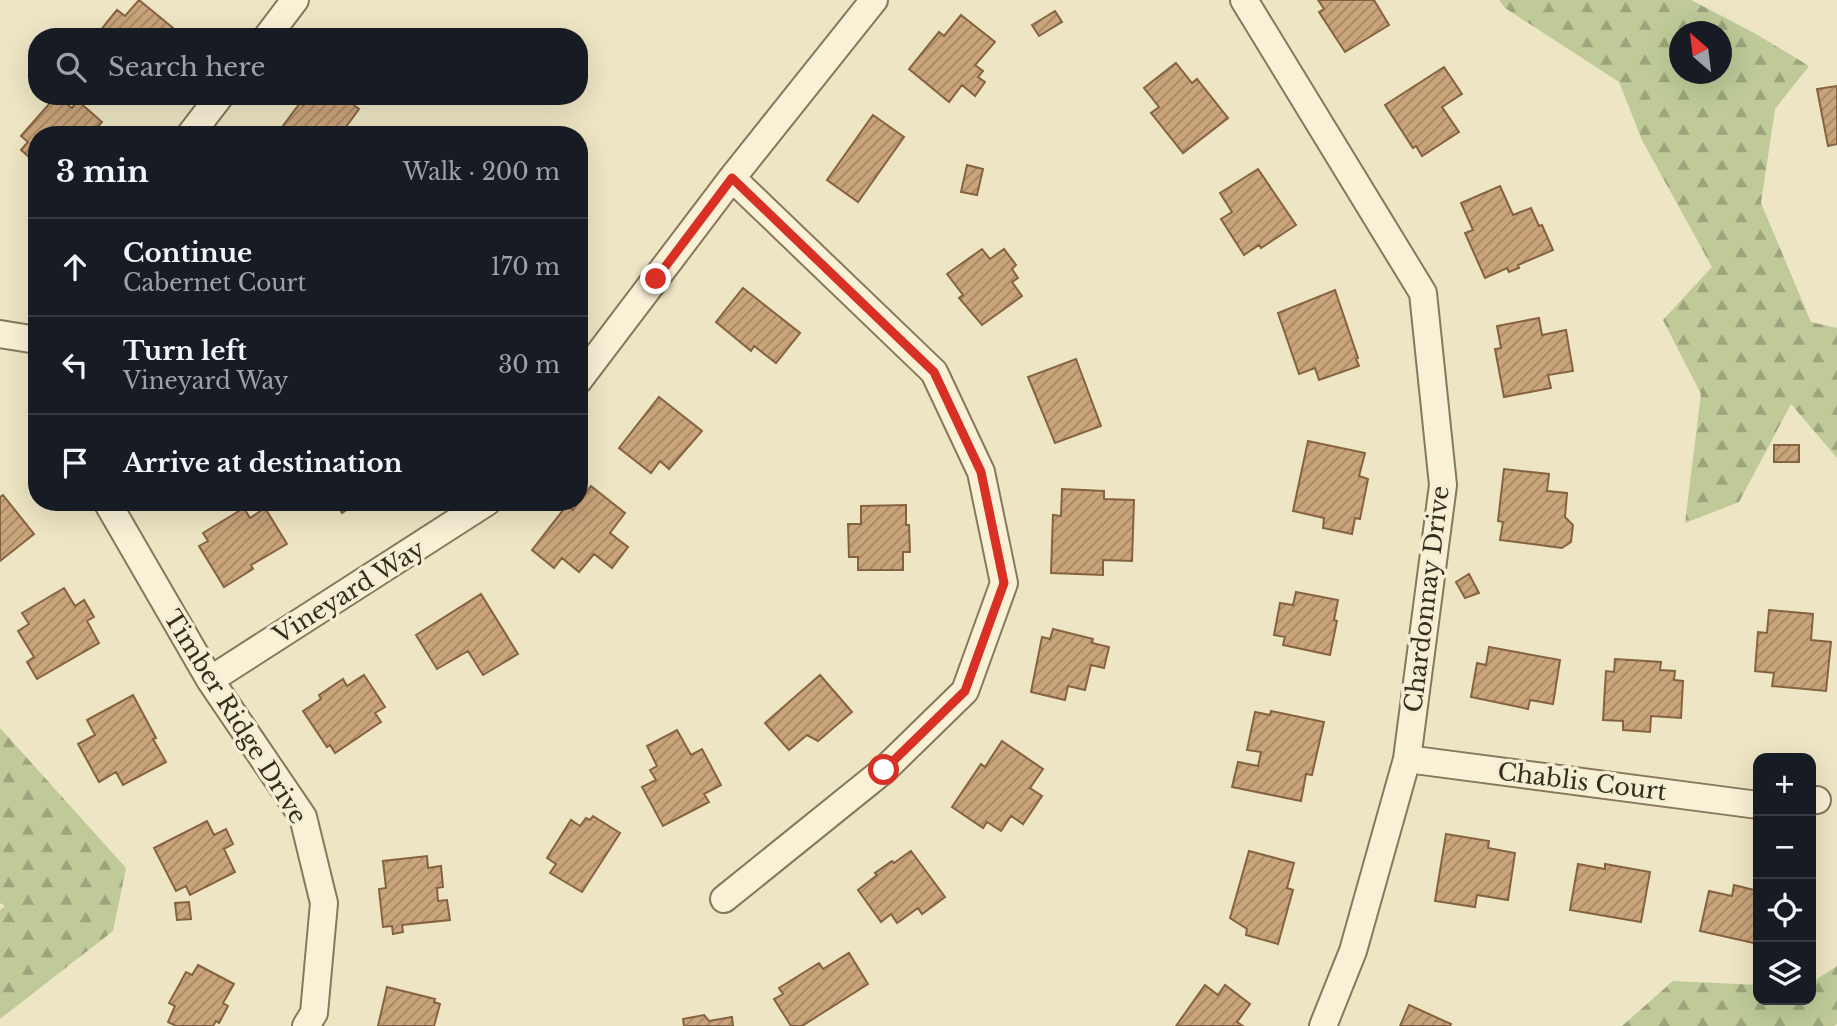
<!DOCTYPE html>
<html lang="en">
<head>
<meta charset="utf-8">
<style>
  :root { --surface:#171b24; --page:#242831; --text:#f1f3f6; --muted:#9ea1a6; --line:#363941 }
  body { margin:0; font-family:"Libre Baskerville",serif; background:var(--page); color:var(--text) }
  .controls { position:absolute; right:21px; bottom:21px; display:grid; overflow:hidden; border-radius:14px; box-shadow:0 7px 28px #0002 }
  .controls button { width:63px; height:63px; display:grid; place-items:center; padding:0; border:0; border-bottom:2px solid var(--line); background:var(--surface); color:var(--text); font:35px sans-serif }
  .compass { position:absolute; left:1669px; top:21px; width:63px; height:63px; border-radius:50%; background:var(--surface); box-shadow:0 7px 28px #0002; rotate:332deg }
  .stop { position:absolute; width:21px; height:21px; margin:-16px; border:5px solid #d93025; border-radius:50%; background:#fff }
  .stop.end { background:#d93025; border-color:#fff; box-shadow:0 2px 7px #0008 }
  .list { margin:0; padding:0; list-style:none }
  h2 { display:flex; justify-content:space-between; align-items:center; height:91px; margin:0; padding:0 28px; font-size:30px }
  h2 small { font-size:23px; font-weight:400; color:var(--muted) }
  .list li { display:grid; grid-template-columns:46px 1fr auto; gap:21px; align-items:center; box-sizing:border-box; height:98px; padding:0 28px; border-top:2px solid var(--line) }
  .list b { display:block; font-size:26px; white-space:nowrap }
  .list p { margin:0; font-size:23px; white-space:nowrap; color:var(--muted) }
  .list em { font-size:23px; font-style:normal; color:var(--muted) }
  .icon { flex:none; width:38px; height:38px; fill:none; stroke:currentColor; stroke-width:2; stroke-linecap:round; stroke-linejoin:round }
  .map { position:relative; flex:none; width:1837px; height:1026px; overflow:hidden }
  .search { position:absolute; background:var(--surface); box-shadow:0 7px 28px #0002; left:28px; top:28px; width:560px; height:77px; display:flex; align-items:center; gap:18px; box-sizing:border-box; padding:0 24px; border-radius:28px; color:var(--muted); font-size:26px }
  .panel { position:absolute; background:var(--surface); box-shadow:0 7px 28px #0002; left:28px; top:126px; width:560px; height:385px; border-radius:28px }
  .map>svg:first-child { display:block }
  .forest { fill:url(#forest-firs); fill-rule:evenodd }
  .building { fill:url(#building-hatch); stroke:#856341; stroke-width:2 }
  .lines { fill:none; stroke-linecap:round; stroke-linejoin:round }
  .street-casing { stroke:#87775b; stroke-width:30 }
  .street { stroke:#f8f1d6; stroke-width:26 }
  .route { stroke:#d93025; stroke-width:9 }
  .labels { text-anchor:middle; stroke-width:7; stroke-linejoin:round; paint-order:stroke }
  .street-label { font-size:24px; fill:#372d1e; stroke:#f4eed3 }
</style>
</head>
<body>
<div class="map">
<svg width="1837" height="1026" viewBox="0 0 1837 1026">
  <defs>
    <pattern id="forest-firs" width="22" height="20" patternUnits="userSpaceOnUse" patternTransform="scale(1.75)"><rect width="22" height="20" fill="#bfca98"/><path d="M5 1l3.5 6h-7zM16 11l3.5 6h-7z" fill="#9ca47b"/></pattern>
    <pattern id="building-hatch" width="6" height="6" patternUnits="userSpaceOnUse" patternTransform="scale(1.75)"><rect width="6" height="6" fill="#caa47a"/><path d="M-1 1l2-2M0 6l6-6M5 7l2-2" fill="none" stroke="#a58663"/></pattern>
  </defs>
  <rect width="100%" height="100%" fill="#ede5c3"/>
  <path class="forest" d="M1499,0H1691L1756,34L1809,66L1775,109L1761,203L1811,322L1837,328V458L1791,404L1739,502L1685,523L1701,394L1663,320L1712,267L1642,140L1619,82L1505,8ZM1680,32H1722V74H1680Z
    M0,728L126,868L113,931L0,1019V910L5,906L0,903Z
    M1837,966V1024L1834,1026H1622L1673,981L1758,985V1000H1811V983Z"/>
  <path class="building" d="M139,0L173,28L166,37H95L117,10L125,16Z
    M1318,0H1374L1389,25L1345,52L1319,12L1324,9Z
    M1055,11L1062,22L1039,36L1032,25Z
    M961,15L995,42L975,65L983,71L978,77L985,82L975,96L962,85L949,102L909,69L939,32L944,36Z
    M1176,63L1192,83L1197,79L1228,118L1183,153L1151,113L1159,107L1144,88Z
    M1444,67L1462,94L1442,107L1459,132L1422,156L1416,146L1413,148L1385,105Z
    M1837,86V144L1828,146L1817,89Z
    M56,96L72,108L78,101L102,122L90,135H37V164L21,150L28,142L21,136Z
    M310,96H342L359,109L340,135H276L300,103L303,105Z
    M873,115L904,137L858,202L827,180Z
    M967,165L983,169L977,195L961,192Z
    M1258,169L1296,225L1261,248L1259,245L1244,255L1221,219L1232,212L1220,193Z
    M1500,186L1513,215L1531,208L1539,226L1542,225L1553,250L1518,265L1519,268L1509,272L1507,268L1485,278L1465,233L1473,230L1461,203Z
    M982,249L990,259L1004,249L1016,265L1012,269L1018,278L1012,282L1022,296L982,325L959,298L963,295L947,274Z
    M743,288L800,333L776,363L754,346L751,351L716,322Z
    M1335,290L1358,358L1356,359L1359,366L1319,380L1315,368L1299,374L1278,313Z
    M1539,318L1542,335L1566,330L1573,371L1548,375L1551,388L1504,397L1495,349L1501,348L1497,326Z
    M1076,359L1101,426L1055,443L1028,377Z
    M659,397L702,431L669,469L660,461L651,473L619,448Z
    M1308,441L1365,453L1359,476L1368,479L1360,519L1355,518L1352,534L1323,528L1324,518L1293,511Z
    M1774,445H1799V462H1774Z
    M1504,469L1549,474L1547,491L1567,493L1565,517L1573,525L1571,542L1562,548L1500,540L1503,522L1498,521Z
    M591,486L625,513L610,533L628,547L612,568L594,554L579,572L562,558L554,568L532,550L567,505L573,510Z
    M1062,489L1104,491V499L1134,500L1132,561L1103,560V575L1051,573L1053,515L1061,516Z
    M3,495L34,534L0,561V497Z
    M335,502H358L342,513Z
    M906,505V525H909L910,552H903V570H858V557H849L848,524H861V506Z
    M244,508L250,518L265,508L287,544L251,565L253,569L224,587L199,546L208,541L203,533Z
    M1469,574L1479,593L1465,598L1456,582Z
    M64,588L75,606L84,600L94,617L87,621L99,643L37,679L27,662L34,657L18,631L29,624L22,613Z
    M1296,592L1338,600L1334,620L1337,621L1330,655L1283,645L1285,637L1274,635L1280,603L1293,605Z
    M481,594L518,654L483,675L468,651L437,669L416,635Z
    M1769,610L1813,614L1811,640L1831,642L1826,691L1772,686L1774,673L1755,671L1758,632L1767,633Z
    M1053,629L1093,639L1092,643L1109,647L1104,668L1091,665L1085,690L1068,686L1065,700L1031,692L1042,637L1050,639Z
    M1489,647L1560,660L1553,704L1530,700L1528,709L1471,697L1477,663L1486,665Z
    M1615,659L1661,662L1660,670L1675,671L1674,680L1683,681L1681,718L1651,716L1650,732L1623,730V721L1603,720L1606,671L1614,672Z
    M364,675L385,707L375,713L381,722L335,753L330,745L327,747L303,711L321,699L319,695L343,679L347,686Z
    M820,675L852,712L818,741L807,735L789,750L765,723Z
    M133,695L156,738L153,739L166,762L123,785L116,772L99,782L78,744L95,735L87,720Z
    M1271,711L1324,722L1312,775L1306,774L1301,801L1232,787L1238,762L1258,766L1261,752L1247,750L1255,712L1270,715Z
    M677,730L691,755L702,749L721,785L704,794L709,802L663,826L642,787L656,780L650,770L657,766L647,746Z
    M1002,741L1043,769L1030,788L1042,796L1023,824L1011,816L1001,831L987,822L983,828L952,807L981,764L985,767Z
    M593,816L620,833L582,892L550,873L556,864L547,858L571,820L580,826L586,818L590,820Z
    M207,821L214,835L226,829L233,844L224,849L235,872L190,895L186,886L176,891L154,848Z
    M1446,834L1489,841L1488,848L1515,853L1508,900L1477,895L1475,907L1435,901Z
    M911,851L945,897L922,914L918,908L897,923L891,914L881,922L858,890L877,875L875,873L892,861L894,863Z
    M1249,851L1294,863L1287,888L1293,890L1278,944L1246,935L1247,929L1230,918Z
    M427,856L428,868L441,866L443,887L437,888L438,901L447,900L450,920L402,925L403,932L393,934L392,926L383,927L379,889L386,888L383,861Z
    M1578,864L1605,869V864L1650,872L1641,922L1570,910Z
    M1734,885L1758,891V944L1700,931L1709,891L1732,896Z
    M189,902L191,919L177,920L175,903Z
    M849,953L868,984L802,1026H791L774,999L783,994L779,988L819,963L823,969Z
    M198,965L234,984L223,1003L228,1006L219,1023L216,1021L213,1026H176L168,1022L175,1006L169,1003L186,972L192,975Z
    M1205,985L1218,995L1225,985L1250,1004L1237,1022L1243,1026H1176Z
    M387,987L435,999L434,1002L440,1004L434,1026H378Z
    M1409,1005L1451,1024L1450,1026H1400Z
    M704,1015L709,1021L732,1017L733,1026H684L683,1019Z"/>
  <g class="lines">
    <defs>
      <path id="street" d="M1244,0L1423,293L1443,485L1407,759L1353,951L1323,1026
        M267,37L295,0
        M190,135L220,96
        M0,334L37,340
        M579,380L732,178L874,0
        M107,502L210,680L303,817L324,903L314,1013L306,1026
        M210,680L487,502
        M1407,759L1758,805
        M1811,801L1817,800
        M724,899L884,770L965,691L1004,583L981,472L934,372L732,178"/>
    </defs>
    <use href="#street" class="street-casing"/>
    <use href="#street" class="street"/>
  </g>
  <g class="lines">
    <path class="route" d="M656,279L732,178L934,372L981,472L1004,583L965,691L884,770"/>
  </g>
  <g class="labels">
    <g class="street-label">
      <text transform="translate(349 592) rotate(-32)" y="8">Vineyard Way</text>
      <text transform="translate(1427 599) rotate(-83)" y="8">Chardonnay Drive</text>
      <text transform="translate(235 717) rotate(58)" y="8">Timber Ridge Drive</text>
      <text transform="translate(1582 782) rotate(7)" y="8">Chablis Court</text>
    </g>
  </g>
</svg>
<div class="controls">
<button>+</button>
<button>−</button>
<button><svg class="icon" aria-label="locate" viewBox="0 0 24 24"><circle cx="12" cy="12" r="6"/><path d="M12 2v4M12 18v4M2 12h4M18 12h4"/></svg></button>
<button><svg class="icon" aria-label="layers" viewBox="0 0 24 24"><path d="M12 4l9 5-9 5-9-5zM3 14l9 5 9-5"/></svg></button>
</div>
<svg class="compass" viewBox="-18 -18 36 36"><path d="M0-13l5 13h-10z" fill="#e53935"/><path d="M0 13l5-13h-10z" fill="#9ea1a6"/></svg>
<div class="stop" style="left:884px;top:770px"></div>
<div class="stop end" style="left:656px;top:279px"></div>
<div class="search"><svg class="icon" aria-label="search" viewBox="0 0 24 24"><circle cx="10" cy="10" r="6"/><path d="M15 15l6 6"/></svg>Search here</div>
<section class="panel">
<h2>3 min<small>Walk · 200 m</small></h2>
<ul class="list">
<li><svg class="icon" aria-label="ahead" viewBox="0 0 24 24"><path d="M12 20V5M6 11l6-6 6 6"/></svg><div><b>Continue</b><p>Cabernet Court</p></div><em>170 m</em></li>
<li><svg class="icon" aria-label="left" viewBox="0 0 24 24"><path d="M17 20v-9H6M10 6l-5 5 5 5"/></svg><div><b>Turn left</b><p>Vineyard Way</p></div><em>30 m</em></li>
<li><svg class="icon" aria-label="arrive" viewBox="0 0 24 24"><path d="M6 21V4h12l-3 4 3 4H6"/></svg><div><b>Arrive at destination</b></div></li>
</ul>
</section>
</div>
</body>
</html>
